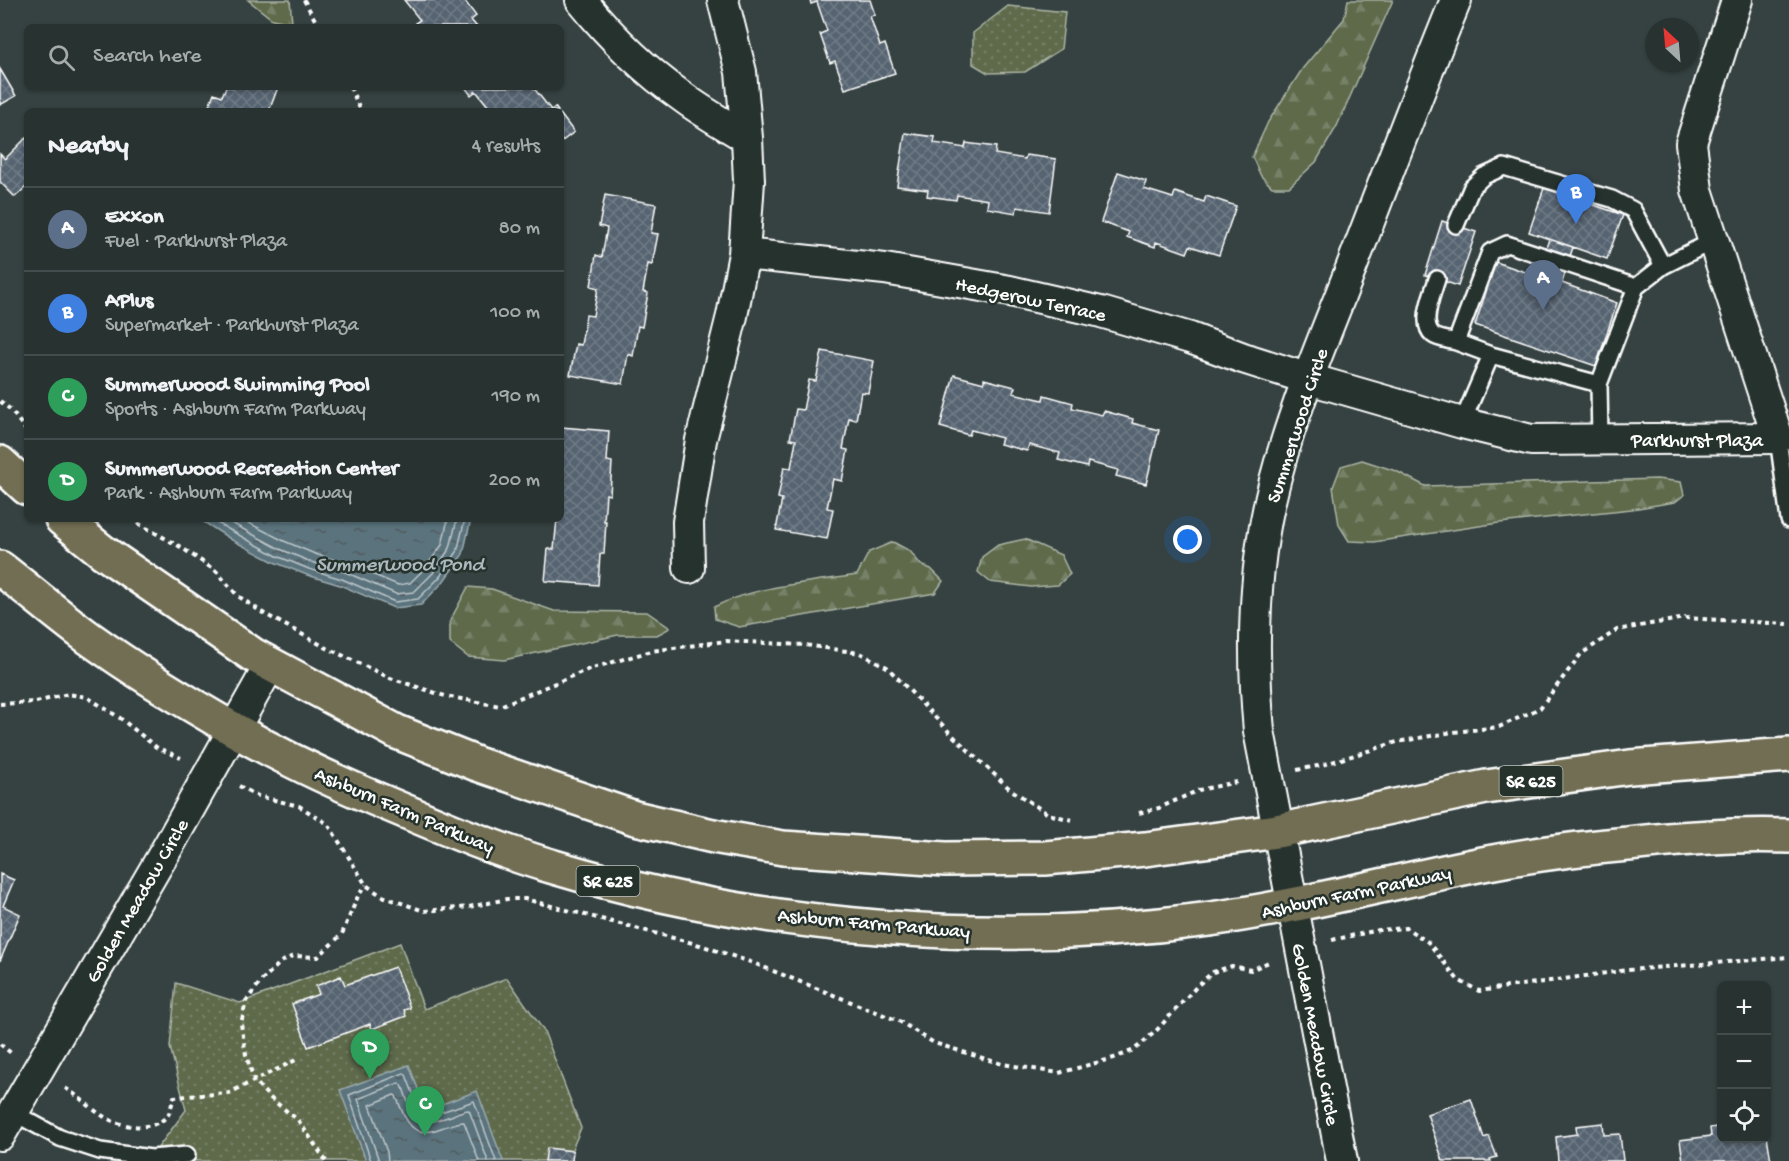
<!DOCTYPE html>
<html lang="en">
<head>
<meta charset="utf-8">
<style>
  :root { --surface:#283231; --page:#303a39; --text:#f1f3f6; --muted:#a5aaab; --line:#444d4d; --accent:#ff9aa2 }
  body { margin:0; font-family:"Gochi Hand",sans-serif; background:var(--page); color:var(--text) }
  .controls { position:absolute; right:18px; bottom:18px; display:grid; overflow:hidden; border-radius:9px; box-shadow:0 2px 4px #0004 }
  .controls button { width:54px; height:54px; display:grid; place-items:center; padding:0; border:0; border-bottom:2px solid var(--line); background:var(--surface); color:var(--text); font:30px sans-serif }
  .compass { position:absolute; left:1645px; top:18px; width:54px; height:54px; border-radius:50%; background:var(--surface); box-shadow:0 2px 4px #0004; rotate:334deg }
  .you { position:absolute; left:1188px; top:540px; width:21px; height:21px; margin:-15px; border:4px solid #fff; border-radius:50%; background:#1a73e8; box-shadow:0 0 0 9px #1a73e833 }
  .badge { display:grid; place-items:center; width:39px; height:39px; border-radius:50%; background:var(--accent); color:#fff; font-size:20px; font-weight:700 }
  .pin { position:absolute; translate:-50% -50px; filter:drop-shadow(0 2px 3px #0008) }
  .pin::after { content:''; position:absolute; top:32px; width:21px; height:18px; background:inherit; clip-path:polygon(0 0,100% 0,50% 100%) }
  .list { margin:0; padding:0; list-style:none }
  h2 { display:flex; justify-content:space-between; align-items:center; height:78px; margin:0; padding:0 24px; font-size:26px }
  h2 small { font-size:20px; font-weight:400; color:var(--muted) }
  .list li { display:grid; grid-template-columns:39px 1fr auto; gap:18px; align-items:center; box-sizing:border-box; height:84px; padding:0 24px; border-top:2px solid var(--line) }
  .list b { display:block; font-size:22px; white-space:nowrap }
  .list p { margin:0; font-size:20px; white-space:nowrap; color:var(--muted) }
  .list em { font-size:20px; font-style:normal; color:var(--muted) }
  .icon { flex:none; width:33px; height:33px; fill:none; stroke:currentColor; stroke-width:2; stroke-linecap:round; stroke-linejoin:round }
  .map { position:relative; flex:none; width:1789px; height:1161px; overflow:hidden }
  .search { position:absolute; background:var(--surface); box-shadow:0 2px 4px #0004; left:24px; top:24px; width:540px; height:66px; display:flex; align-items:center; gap:15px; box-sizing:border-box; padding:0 21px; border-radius:9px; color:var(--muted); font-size:22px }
  .panel { position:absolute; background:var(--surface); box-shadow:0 2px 4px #0004; left:24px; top:108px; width:540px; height:414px; border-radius:9px }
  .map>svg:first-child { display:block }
  .forest { fill:url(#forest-firs); stroke:#aeb5a6; stroke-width:1.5 }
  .park { fill:url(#park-dots); stroke:#aeb5a6; stroke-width:1.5 }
  .water { fill:url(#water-ripples); stroke:#9cabb1; stroke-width:1.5 }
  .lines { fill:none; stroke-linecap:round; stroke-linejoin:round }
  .shore { stroke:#bdc7cb; stroke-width:1.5 }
  .building { fill:url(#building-cross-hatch); stroke:#fff; stroke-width:1.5 }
  .service-casing { stroke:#fff; stroke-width:20 }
  .minor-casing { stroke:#fff; stroke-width:34 }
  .primary-casing { stroke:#fff; stroke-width:38 }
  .path { stroke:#fff; stroke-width:4; stroke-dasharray:4.5 4.5; stroke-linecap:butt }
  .service { stroke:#26332d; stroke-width:15 }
  .minor { stroke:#26332d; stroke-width:30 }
  .primary { stroke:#726e52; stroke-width:33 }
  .labels { text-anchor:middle; stroke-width:5; stroke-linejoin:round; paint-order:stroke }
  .shield { fill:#26332d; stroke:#bec2c0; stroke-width:1.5 }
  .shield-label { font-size:18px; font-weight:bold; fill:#fff }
  .street-label { font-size:20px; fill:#fff; stroke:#26332d }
  .water-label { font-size:21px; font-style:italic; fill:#acb9be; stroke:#26332d }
</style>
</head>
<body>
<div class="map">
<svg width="1789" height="1161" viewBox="0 0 1789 1161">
  <defs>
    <pattern id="forest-firs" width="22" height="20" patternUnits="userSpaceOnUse" patternTransform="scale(1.5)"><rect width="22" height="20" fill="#5e6b4c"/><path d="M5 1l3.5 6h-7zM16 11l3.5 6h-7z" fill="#768167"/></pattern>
    <pattern id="park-dots" width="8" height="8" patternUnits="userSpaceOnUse" patternTransform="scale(1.5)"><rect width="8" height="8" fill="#5e6b4c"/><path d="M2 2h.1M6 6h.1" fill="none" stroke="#768167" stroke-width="1.8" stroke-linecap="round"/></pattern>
    <pattern id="water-ripples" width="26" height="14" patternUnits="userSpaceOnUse" patternTransform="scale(1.5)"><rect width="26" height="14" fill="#5a737d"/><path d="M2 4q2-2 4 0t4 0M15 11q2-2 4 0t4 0" fill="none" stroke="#525c60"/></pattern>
    <pattern id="building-cross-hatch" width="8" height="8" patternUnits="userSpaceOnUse" patternTransform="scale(1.5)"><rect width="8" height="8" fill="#576471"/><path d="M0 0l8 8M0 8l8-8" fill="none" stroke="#707b86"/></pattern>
  </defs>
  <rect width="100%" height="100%" fill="#354241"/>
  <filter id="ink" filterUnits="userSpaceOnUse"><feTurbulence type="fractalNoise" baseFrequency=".0167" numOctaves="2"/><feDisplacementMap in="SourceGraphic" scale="12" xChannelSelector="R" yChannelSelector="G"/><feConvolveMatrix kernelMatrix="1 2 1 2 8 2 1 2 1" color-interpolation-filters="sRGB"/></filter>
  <g filter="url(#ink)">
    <path class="forest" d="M248,0H290L292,23L272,19Z
      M1348,0H1393L1337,126L1316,162L1289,187H1272L1261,176L1252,157L1268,122L1303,68L1344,19Z
      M1362,460L1396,471L1425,486L1657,479L1681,482L1684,495L1675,502L1632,509L1499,523L1374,542L1349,541L1339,525L1333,487L1341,466Z
      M1025,539L1061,555L1070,574L1058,585L1031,587L990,582L978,572L982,557L998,545Z
      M893,542L910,551L921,565L931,569L943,581L935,593L739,627L715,619L714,607C754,586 812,582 857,575L869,552Z
      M468,587L492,589L554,611L647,612L670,628L657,635H618L504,660L468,657L450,643V621Z"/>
    <path class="park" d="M1008,6L1065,12L1061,49L1025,72L988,73L973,64V33Z
      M400,943L424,1009L507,978L544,1031L581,1128L567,1161H148L186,1110L170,1047L176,983L240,1003Z"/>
    <path class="water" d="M199,519H471L463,554L443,582L421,605L394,608L340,585L307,575L274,562L232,540Z
      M409,1065L426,1110L477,1091L503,1161H366L340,1090Z"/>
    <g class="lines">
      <path class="shore" d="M210,519L277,556L309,569L342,579L395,602L418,599L439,578L457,552L465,519
        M224,519L280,549L311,562L345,572L396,594L414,592L433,573L450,548L457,519
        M241,519L284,541L315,554L348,564L398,585L410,583L426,567L442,545L448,519
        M371,1161L349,1095L404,1073L406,1075L420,1111L424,1115L429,1116L474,1101L496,1161
        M379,1161L358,1099L399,1083L402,1085C415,1120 410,1130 451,1116C457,1113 463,1110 469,1110L488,1161
        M388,1161L387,1152L370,1105L394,1095L396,1096C406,1121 411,1140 441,1128C449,1126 456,1122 464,1122L479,1161"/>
    </g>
    <path class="building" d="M404,0H464L476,16L471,20L477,27H418L415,23L420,20Z
      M810,0H870L875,15L870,16L880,46L885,44L895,73L845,89L835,61L830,63L820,34L827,31L817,2L811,4Z
      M0,69L16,96L0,105Z
      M226,87H278L269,111H207L214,93L222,96Z
      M465,87H533L551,110L555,107L558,111H492L476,91L471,95Z
      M561,115L574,132L561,142Z
      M905,133L935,137L934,143L965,148L966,143L996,147L995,154L1025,159L1026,155L1056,159L1049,212L1017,207L1016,213L987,208L988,200L957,195L956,200L927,196L928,190L897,186Z
      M27,137V186L15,197L0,182V154L5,159Z
      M1118,172L1146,181L1144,189L1173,198L1175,192L1204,202L1206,196L1236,206L1219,255L1190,246L1187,253L1156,242L1155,247L1127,237L1129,232L1101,222Z
      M1544,188L1623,215L1607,259L1529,232Z
      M605,195L656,204L651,233L658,234L652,265L648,264L643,292L648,293L642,327L638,326L633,356L628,354L623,384L570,375L576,344L581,345L586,315L593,316L598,288L591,286L596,255L602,257L607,228L599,226Z
      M1442,221L1476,232L1458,286L1425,275Z
      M1549,239L1573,247L1562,283L1617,303L1596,366L1475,325L1496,262L1537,276Z
      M822,351L874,361L868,393L861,392L856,420L849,418L843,449L848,450L842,481L833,479L827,508L833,509L827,539L776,530L782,499L778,498L784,467L791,468L796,440L790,439L796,409L803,410L809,380L816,381Z
      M954,375L984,383V379L1015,387L1013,393L1043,400L1044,395L1073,403L1072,408L1102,415L1104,411L1133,419L1132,423L1159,430L1146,484L1116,476L1118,470L1088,462L1087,467L1058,460L1060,453L1029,445L1027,451L1000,444L1002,438L971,430L969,435L940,427Z
      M561,427L609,431L607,461L612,462L610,495L606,494L604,521H606L604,554H600L598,585L545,581L548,549H554L557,519H552H561Z
      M0,874L14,880L3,906L20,914L0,961Z
      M395,967L410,1008L404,1010L406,1016L372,1029L370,1024L308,1047L292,1004L319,994L316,986L341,976L345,985Z
      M1471,1099L1484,1138L1489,1136L1497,1157L1490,1159L1491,1161H1443L1427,1114Z
      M1603,1123L1604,1135L1620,1134L1623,1161H1558L1556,1137L1577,1134L1576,1126Z
      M1722,1126V1138H1766V1130L1771,1161H1683L1680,1140L1711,1136L1710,1128Z
      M547,1148L573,1151L572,1161H545Z"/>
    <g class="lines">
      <defs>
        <path id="service" d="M1456,225L1472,187L1484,176L1504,167L1612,199L1633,210L1663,266
          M1437,279C1433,293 1419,323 1433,335C1438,339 1449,340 1456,342
          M1491,355L1456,342L1490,252L1507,244L1636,287
          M1462,423L1491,355L1599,384
          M1782,438H1778L1789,520
          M1600,440L1599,384L1636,287L1663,266L1713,241
          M14,1113L60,1138L100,1151L151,1158L187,1155"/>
        <path id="minor" d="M581,0C610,36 646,71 684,98C704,113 726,125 747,138L741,72L723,0
          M744,254L885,269L1010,291L1101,312L1190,338L1243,358L1309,379L1462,423L1531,440L1778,438L1697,190L1691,143L1737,0
          M689,568L688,522L701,440L732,316L744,254L749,181L747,138
          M0,1135L169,845L270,665
          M1342,1161L1259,731C1252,655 1253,576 1270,501C1288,421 1322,343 1352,266C1386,177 1420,88 1456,0"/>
        <path id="primary" d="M0,463L27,488
          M62,519L103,552L253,655L397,732L477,764L635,818L713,836L783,848L945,859L1045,858L1145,849L1277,831L1486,787L1630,767L1789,755
          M0,568C30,591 59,616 89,638C135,671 184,701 233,729C285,759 339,784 395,807C447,829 499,851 554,867C761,929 996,948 1210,919C1304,906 1395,881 1488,863C1534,854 1582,848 1628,844C1682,838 1735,834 1789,836"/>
      </defs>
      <use href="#service" class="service-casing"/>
      <use href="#minor" class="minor-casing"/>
      <use href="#primary" class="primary-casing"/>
      <path class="path" d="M304,0L319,27
        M350,87L361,111
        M0,401L11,410L27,432
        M130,519L179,546L216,571L238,596L263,613L325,647L390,678L445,696L500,706L589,669L651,651L726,641L805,645L860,653L887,667L952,735L1010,789L1048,814L1072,820
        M0,704L36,702L68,694L87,697L120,718L156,747L181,758
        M1297,770L1322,765L1397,742L1453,732L1499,727L1540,708L1581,654L1617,630L1685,618L1789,624
        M239,786L258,796L299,806L328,824L366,885L382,896L424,911L469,907L507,899H525L700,945L753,963L899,1021L934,1043L1002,1064L1059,1073L1114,1058L1134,1050L1156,1031L1198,985L1213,972L1232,966L1251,970L1271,961
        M1139,813L1159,808L1199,790L1237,782
        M1332,940L1379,930L1406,928L1428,942L1458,980L1479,991L1628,970L1789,957
        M0,1044L11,1053
        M65,1088C79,1096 90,1108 103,1116C120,1127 154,1133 168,1115C171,1110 172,1102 174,1097L229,1093L298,1059
        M326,1161L298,1120L269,1097L254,1080L246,1055L241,1024L246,1001L262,980L281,962L293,956L318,957L342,934L358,896L366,885"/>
      <use href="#service" class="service"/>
      <use href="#minor" class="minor"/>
      <use href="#primary" class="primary"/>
    </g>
  </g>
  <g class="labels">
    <g class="shield">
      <rect x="1499.5" y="766" width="63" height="30" rx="4.5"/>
      <rect x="576.5" y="866" width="63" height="30" rx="4.5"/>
    </g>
    <g class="shield-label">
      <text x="1531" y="787">SR 625</text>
      <text x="608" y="887">SR 625</text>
    </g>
    <g class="street-label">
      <text transform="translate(1031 298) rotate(12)" y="7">Hedgerow Terrace</text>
      <text transform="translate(1296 425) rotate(-72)" y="7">Summerwood Circle</text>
      <text x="1697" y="446">Parkhurst Plaza</text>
      <text transform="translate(405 809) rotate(23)" y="7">Ashburn Farm Parkway</text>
      <text transform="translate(1356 891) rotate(-12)" y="7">Ashburn Farm Parkway</text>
      <text transform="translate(136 900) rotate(-60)" y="7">Golden Meadow Circle</text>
      <text transform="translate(874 922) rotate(5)" y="7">Ashburn Farm Parkway</text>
      <text transform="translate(1317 1034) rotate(79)" y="7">Golden Meadow Circle</text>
    </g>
    <g class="water-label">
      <text x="400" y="570">Summerwood Pond</text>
    </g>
  </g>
</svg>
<div class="controls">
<button>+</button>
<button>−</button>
<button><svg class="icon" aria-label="locate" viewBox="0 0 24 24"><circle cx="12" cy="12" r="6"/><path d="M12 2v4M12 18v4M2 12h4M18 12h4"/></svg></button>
</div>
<svg class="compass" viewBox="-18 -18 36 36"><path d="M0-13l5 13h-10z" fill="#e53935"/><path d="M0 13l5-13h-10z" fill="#a5aaab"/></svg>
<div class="you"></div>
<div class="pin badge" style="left:1543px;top:310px;background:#5c6f8a">A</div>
<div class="pin badge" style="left:1576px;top:224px;background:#3f7fe0">B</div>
<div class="pin badge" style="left:425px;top:1136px;background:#2e9e5b">C</div>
<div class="pin badge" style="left:370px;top:1079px;background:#2e9e5b">D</div>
<div class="search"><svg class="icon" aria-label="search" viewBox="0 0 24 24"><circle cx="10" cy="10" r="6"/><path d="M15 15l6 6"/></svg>Search here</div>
<section class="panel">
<h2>Nearby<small>4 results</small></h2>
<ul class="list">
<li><span class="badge" style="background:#5c6f8a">A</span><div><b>Exxon</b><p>Fuel · Parkhurst Plaza</p></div><em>80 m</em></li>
<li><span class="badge" style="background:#3f7fe0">B</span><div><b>APlus</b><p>Supermarket · Parkhurst Plaza</p></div><em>100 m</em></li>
<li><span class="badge" style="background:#2e9e5b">C</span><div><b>Summerwood Swimming Pool</b><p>Sports · Ashburn Farm Parkway</p></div><em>190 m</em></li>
<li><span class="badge" style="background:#2e9e5b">D</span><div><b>Summerwood Recreation Center</b><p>Park · Ashburn Farm Parkway</p></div><em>200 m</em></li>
</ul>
</section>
</div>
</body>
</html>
